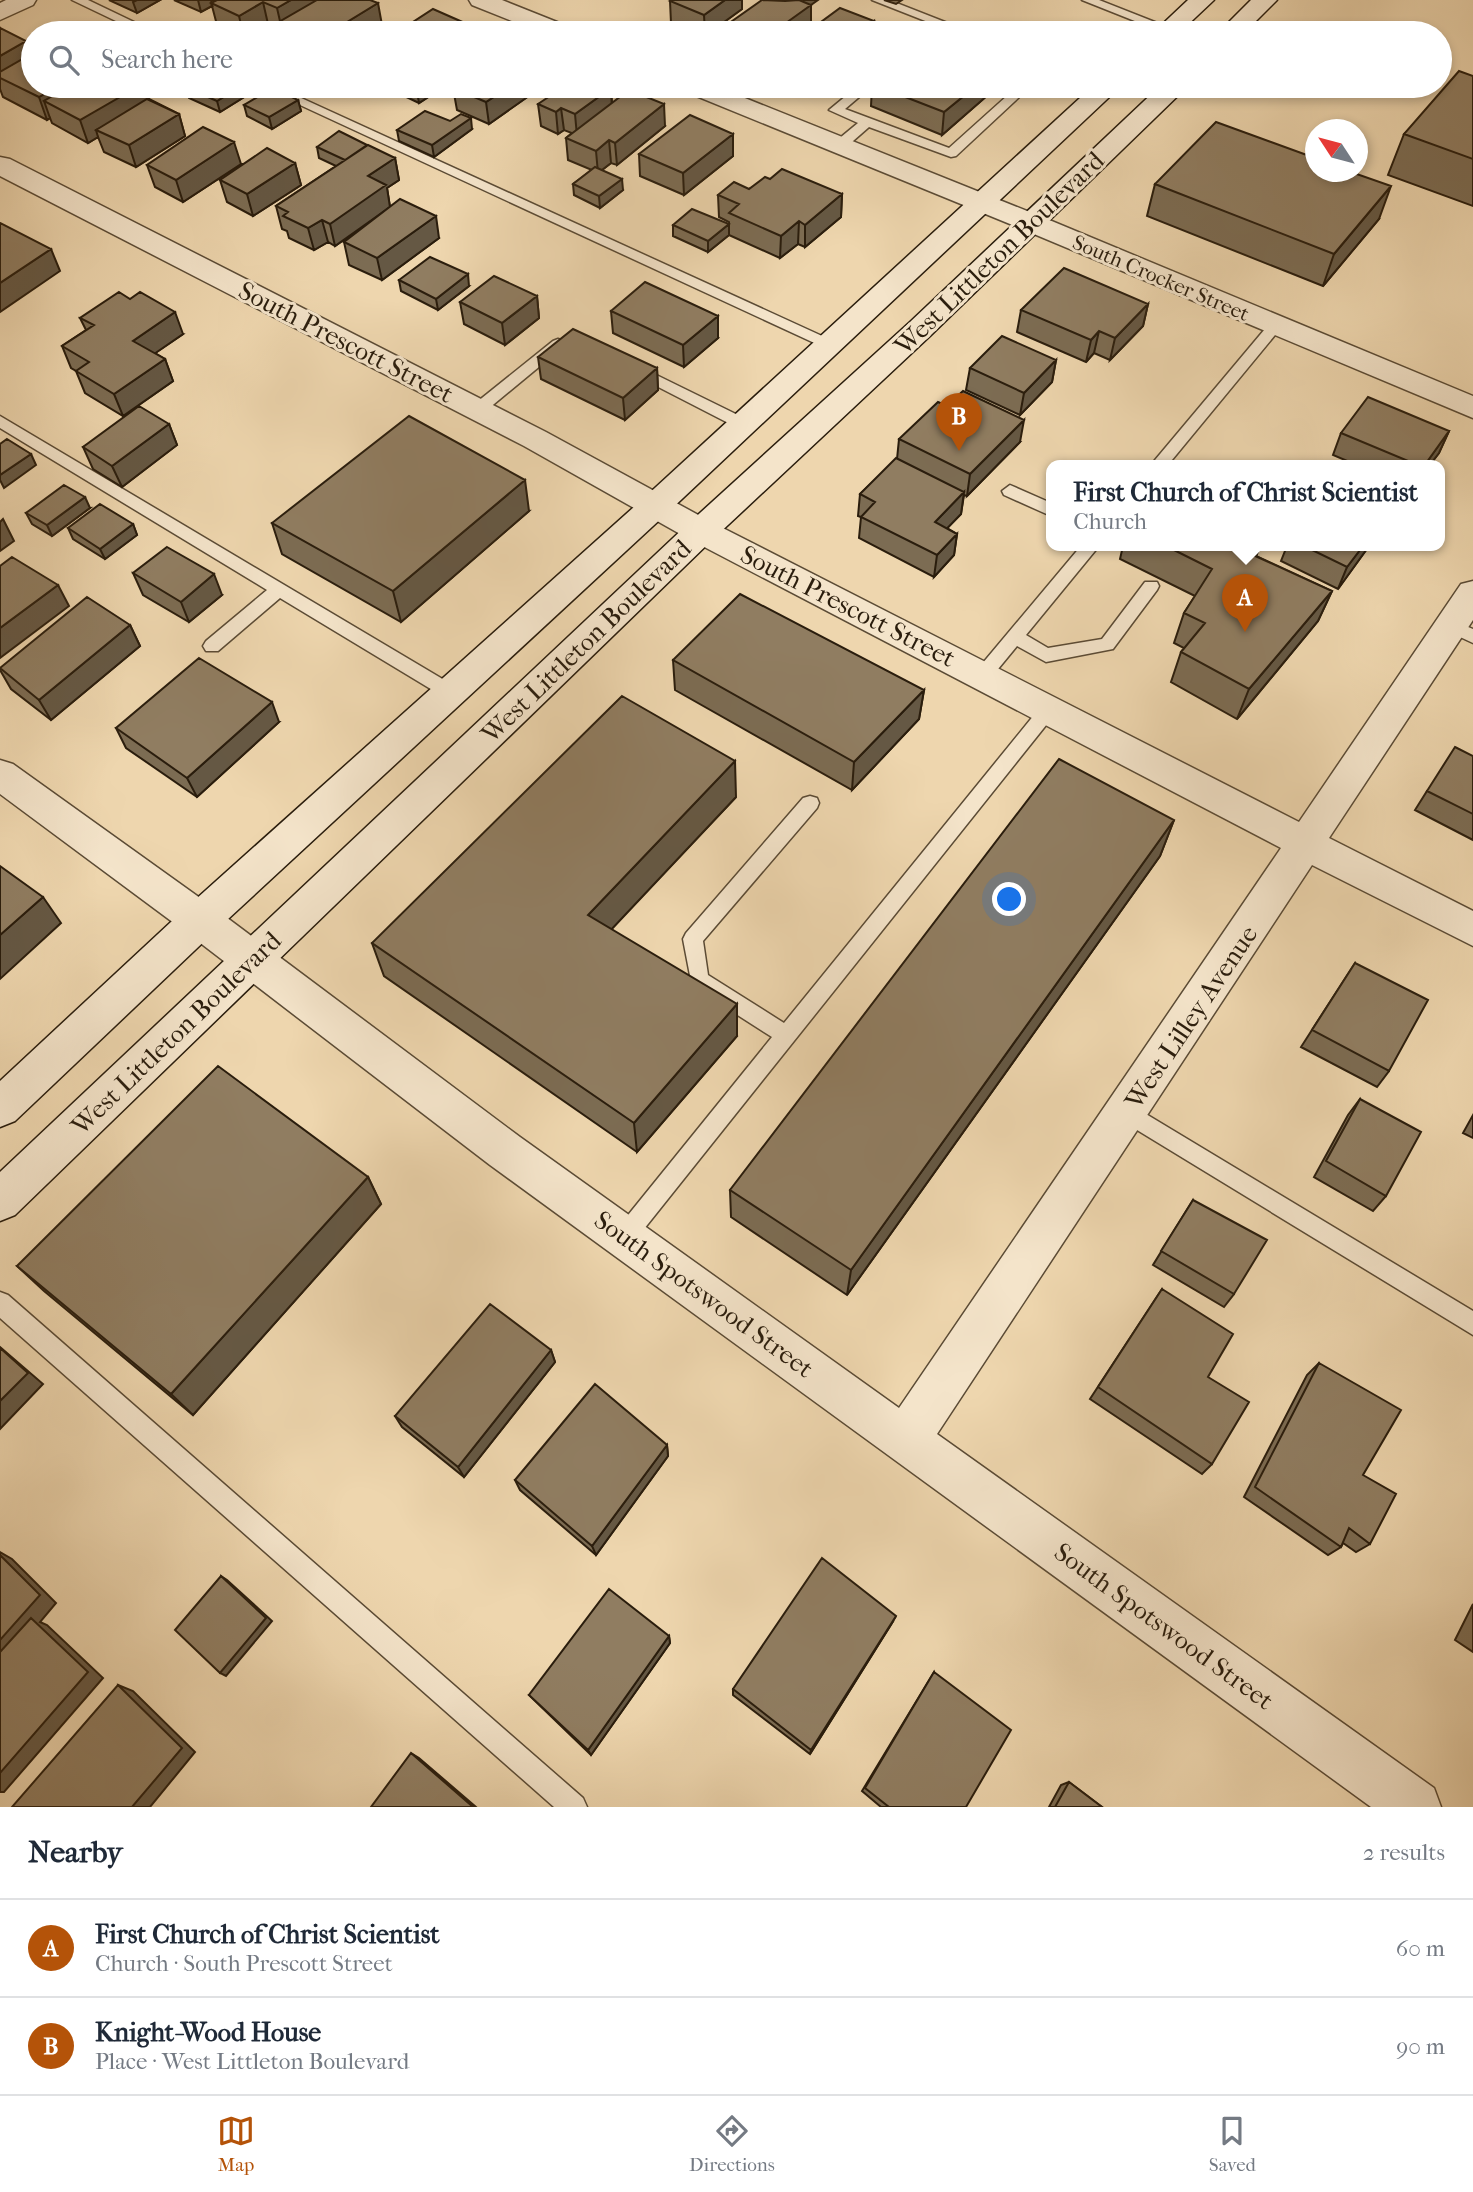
<!DOCTYPE html>
<html lang="en">
<head>
<meta charset="utf-8">
<style>
  :root { --surface:#fff; --page:#f6f6f7; --text:#1f2937; --muted:#747a83; --line:#e0e1e3; --accent:#b45309 }
  body { margin:0; font-family:"IM FELL French Canon",serif; background:var(--page); color:var(--text) }
  .compass { position:absolute; left:1305px; top:119px; width:63px; height:63px; border-radius:50%; background:var(--surface); box-shadow:0 4px 10px #0003; rotate:306deg }
  .you { position:absolute; left:1010px; top:900px; width:24px; height:24px; margin:-18px; border:5px solid #fff; border-radius:50%; background:#1a73e8; box-shadow:0 0 0 10px #1a73e833 }
  .badge { display:grid; place-items:center; width:46px; height:46px; border-radius:50%; background:var(--accent); color:#fff; font-size:23px; font-weight:700 }
  .pin { position:absolute; translate:-50% -58px; filter:drop-shadow(0 2px 4px #0008) }
  .pin::after { content:''; position:absolute; top:37px; width:24px; height:21px; background:inherit; clip-path:polygon(0 0,100% 0,50% 100%) }
  .popup { position:absolute; left:1046px; top:460px; width:399px; height:91px; box-sizing:border-box; display:grid; place-content:center; border-radius:14px; background:var(--surface); filter:drop-shadow(0 2px 5px #0005); font-size:23px; white-space:nowrap; color:var(--muted) }
  .popup b { font-size:26px; color:var(--text) }
  .popup::after { content:''; position:absolute; left:50%; top:100%; margin-left:-14px; border:14px solid transparent; border-top-color:var(--surface) }
  .list { margin:0; padding:0; list-style:none }
  h2 { display:flex; justify-content:space-between; align-items:center; height:91px; margin:0; padding:0 28px; font-size:30px }
  h2 small { font-size:23px; font-weight:400; color:var(--muted) }
  .list li { display:grid; grid-template-columns:46px 1fr auto; gap:21px; align-items:center; box-sizing:border-box; height:98px; padding:0 28px; border-top:2px solid var(--line) }
  .list b { display:block; font-size:26px; white-space:nowrap }
  .list p { margin:0; font-size:23px; white-space:nowrap; color:var(--muted) }
  .list em { font-size:23px; font-style:normal; color:var(--muted) }
  .icon { flex:none; width:38px; height:38px; fill:none; stroke:currentColor; stroke-width:2; stroke-linecap:round; stroke-linejoin:round }
  .map { position:relative; flex:none; width:1473px; height:1807px; overflow:hidden }
  .search { position:absolute; background:var(--surface); box-shadow:0 4px 10px #0003; left:21px; right:21px; top:21px; height:77px; display:flex; align-items:center; gap:18px; box-sizing:border-box; padding:0 24px; border-radius:38px; color:var(--muted); font-size:26px }
  .sheet { height:287px; background:var(--surface) }
  nav { display:flex; justify-content:space-around; align-items:center; box-sizing:border-box; height:98px; border-top:2px solid var(--line); background:var(--surface); font-size:19px; color:var(--muted) }
  nav a { display:grid; justify-items:center; gap:4px }
  nav .on { color:var(--accent) }
  .map>svg:first-child { display:block }
  .lines { fill:none; stroke-linecap:round; stroke-linejoin:round }
  .lane-casing { stroke:#5b4b35; stroke-width:3 }
  .street-casing { stroke:#5b4b35; stroke-width:3 }
  .secondary-casing { stroke:#2a1d0d; stroke-width:3 }
  .lane { fill:#f4e4ca; fill-rule:evenodd }
  .street { fill:#f4e4ca; fill-rule:evenodd }
  .secondary { fill:#f4e4ca; fill-rule:evenodd }
  .wall { fill:#7c6c53; stroke:#2a1d0d; stroke-width:2 }
  .shaded-wall { fill:#655844; stroke:#2a1d0d; stroke-width:2 }
  .building { fill:#907d61; stroke:#2a1d0d; stroke-width:2 }
  .labels { text-anchor:middle; stroke-width:6; stroke-linejoin:round; paint-order:stroke }
  .far-street-label { font-size:21px; fill:#2a1d0d; stroke:#f4e4ca }
  .street-label { font-size:26px; fill:#2a1d0d; stroke:#f4e4ca }
</style>
</head>
<body>
<div class="map">
<svg width="1473" height="1807" viewBox="0 0 1473 1807">
  <rect width="100%" height="100%" fill="#eed6ae"/>
  <filter id="stains"><feTurbulence type="fractalNoise" baseFrequency=".00286" numOctaves="4"/><feColorMatrix values="0 0 0 0 .2 0 0 0 0 .09 0 0 0 0 .02 0 0 0 .5 -.17"/></filter>
  <radialGradient id="worn" r=".72"><stop offset=".6" stop-color="#630" stop-opacity="0"/><stop offset="1" stop-color="#630" stop-opacity=".3"/></radialGradient>
  <g class="lines">
    <defs>
      <path id="lane" d="M72,0H88L157,33H141Z
        M872,0H889L973,33H956Z
        M1082,0H1099L1175,30L1173,33H1165Z
        M259,86H275L833,341L835,344L828,349L823,347Z
        M858,86H872L845,109L949,148L1018,86H1031L956,156L951,157L869,127L845,148H835V142L858,123L829,110Z
        M1275,321L1282,326L1280,329L1167,466H1150L1270,323Z
        M558,339L563,341L565,344L563,347L482,414H472L469,410L472,406L553,341Z
        M636,365L748,420L751,424L748,428H738L631,373L628,370Z
        M0,416L456,687L459,692L456,697H444L280,598L218,651H206L203,646L206,641L267,590L0,428Z
        M1010,485L1051,503V516L1004,495L1002,491Z
        M1081,546H1099L1026,635L1048,648L1102,639L1145,582H1157L1159,586L1157,590L1113,649L1046,662L1017,646L989,680H977L974,675L977,670Z
        M1451,620L1473,629V643L1445,630L1442,626L1445,622Z
        M1049,702L1055,704L1058,709L1055,714L632,1244L624,1247L616,1244L613,1237L616,1230L772,1037L692,986L683,939L686,933L803,798L810,796L817,798L819,803L817,808L703,941L708,975L784,1023L1043,704Z
        M1126,1102L1473,1311V1335L1119,1119L1116,1112L1119,1105Z
        M0,1292L8,1295L583,1798L587,1807H554L0,1318Z"/>
      <path id="street" d="M6,0H36L33,5L0,20V3Z
        M469,0H502L572,28L575,33H542L472,5Z
        M680,86H715L1042,217L1473,396V418L1022,229L684,91Z
        M0,157L10,159L546,432L713,523L1299,822L1461,584L1473,581V620L1329,838L1473,911V946L1312,865L937,1434L1434,1788L1441,1807H1371L490,1165L186,932L0,794V760L13,764L214,908L520,1137L899,1408L1281,848L689,539L524,446L0,176Z"/>
      <path id="secondary" d="M1188,0H1214L1179,33H1153Z
        M1251,0H1277L1244,33H1218Z
        M1093,86H1121L666,514L214,932L15,1121L0,1127V1081L186,908L644,498Z
        M1160,86H1188L930,336L713,539L15,1215L0,1221V1172L689,523L910,322Z"/>
    </defs>
    <use href="#lane" class="lane-casing"/>
    <use href="#street" class="street-casing"/>
    <use href="#secondary" class="secondary-casing"/>
    <use href="#lane" class="lane"/>
    <use href="#street" class="street"/>
    <use href="#secondary" class="secondary"/>
  </g>
  <path class="wall" d="M109,0H160L137,13Z
    M174,0H370L382,25L369,33H274L272,26H273L268,24L252,33H234L217,25L212,6L201,12Z
    M672,0H742V9L709,33H696L671,23L670,1Z
    M884,0H902L896,4Z
    M811,5V27L802,33H728V24Z
    M0,28L33,86H156L146,91L149,99L179,114L185,136L136,167L104,152L98,137L88,143L52,123L50,118L47,120L3,97L0,89Z
    M1473,76V206L1388,175L1404,134Z
    M397,86H445L419,103L398,93Z
    M543,86L489,124L457,110L453,88Z
    M872,86H997L996,88L942,135L871,106Z
    M185,87L249,94L220,112L189,98Z
    M611,88L612,103L665,126L617,165L611,163L602,170L623,190L600,208L574,195L573,184L592,170L568,160L566,138L572,133L564,130L558,134L541,126L538,104Z
    M298,100L301,111L272,129L247,116L244,105Z
    M450,121L472,129L434,157L399,141L397,130Z
    M733,134V156L684,195L640,176L639,154Z
    M317,147L395,158L399,180L387,188L390,207L439,238L382,280L349,265L344,242L378,216L335,246L328,242L314,250L289,238L287,231L282,229L276,206L336,166L319,158Z
    M295,163L301,185L253,216L227,202L220,180Z
    M241,164L183,202L155,187L147,165Z
    M770,179L842,194L841,217L805,247L798,244L780,258L729,235L708,252L673,236V225L729,224V222L719,217L718,195L749,189Z
    M1155,184L1379,219L1323,286L1147,216Z
    M399,280L469,286L438,310L401,291Z
    M537,296L539,318L505,345L464,324L460,302Z
    M1148,304L1143,326L1110,360L1094,353L1086,362L1017,332L1021,310Z
    M611,311L718,338L684,367L613,333Z
    M80,318L183,334L155,353L165,359L173,381L123,416L85,393L76,371L71,368L62,346L86,330Z
    M538,357L657,368L658,390L625,420L541,379Z
    M1056,360L1052,382L1020,415L966,390L970,368Z
    M169,424L177,445L122,487L93,469L83,447Z
    M1449,431L1439,453L1429,466H1359L1333,455L1341,433Z
    M899,439L1020,442L967,496L964,495L961,514L947,528L957,534L954,555L934,577L859,538L861,517L858,516L860,494L897,459Z
    M90,508L52,536L32,524L26,513Z
    M529,511L401,622L282,554L272,523Z
    M133,524L137,535L105,559L73,539L68,528Z
    M1123,546H1260L1256,556L1332,591L1318,621L1237,719L1171,682L1181,652L1184,648L1174,643L1184,613L1195,596L1120,559Z
    M1287,546H1369L1338,589L1281,561Z
    M133,573L222,595L189,622L143,595Z
    M130,625L140,646L51,720L11,689L0,670Z
    M673,660L924,690L919,719L852,790L675,690Z
    M279,722L197,797L126,748L116,728Z
    M1473,756V840L1415,810L1427,791Z
    M736,797L611,929L737,1036L637,1152L384,976L372,943Z
    M1174,820L1160,856L847,1295L731,1217L730,1190Z
    M1355,963L1389,1071L1377,1087L1301,1047Z
    M1360,1099L1386,1196L1373,1211L1314,1177L1348,1115Z
    M1473,1115V1138L1463,1133Z
    M368,1177L381,1204L193,1415L44,1291L17,1266Z
    M1193,1200L1234,1294L1224,1307L1153,1265Z
    M1162,1289L1208,1377L1212,1464L1202,1474L1090,1399Z
    M551,1350L555,1362L464,1477L402,1427L395,1416Z
    M1319,1363L1363,1475L1370,1544L1356,1552L1343,1543L1341,1547L1328,1555L1244,1497L1307,1375Z
    M667,1445L668,1456L596,1555L520,1490L515,1480Z
    M1473,1604V1652L1455,1640Z
    M892,1623L810,1754L733,1695V1689Z
    M669,1636L670,1643L591,1755L529,1695Z
    M934,1672L966,1807H881L862,1791Z
    M1069,1782L1102,1807H1049L1061,1785Z"/>
  <path class="shaded-wall" d="M137,0H160L137,13L133,2Z
    M198,0H211L212,4L211,3L212,6L201,12Z
    M291,0H332L282,30L277,8Z
    M725,0H742V9L709,33H705L704,15Z
    M804,0H818L811,5V27L802,33H772L797,6Z
    M263,2L268,24L252,33H243L239,16Z
    M378,3L382,25L369,33H329Z
    M874,21L873,33H858Z
    M467,24L468,33H452Z
    M26,41L33,61L0,78V56Z
    M58,86H95L44,101L50,118L47,120L39,97Z
    M132,86H156L146,91L151,105L96,130L98,137L88,143L80,120Z
    M241,86H247L249,94L220,112L217,101Z
    M416,86H445L419,103Z
    M510,86H543L489,124L486,102Z
    M976,86H997L996,88L942,135L944,112Z
    M611,88L612,110L577,136L575,114Z
    M298,100L301,111L272,129L269,117Z
    M664,104L665,126L617,165L615,143Z
    M561,108L564,130L558,134L556,112Z
    M179,114L185,136L136,167L129,145Z
    M471,118L472,129L434,157L432,145Z
    M733,134V156L684,195L683,173Z
    M609,140L611,163L598,173L596,151Z
    M234,142L241,164L183,202L176,180Z
    M395,158L399,180L387,188L390,207L335,246L330,224L368,176Z
    M295,163L301,185L253,216L247,194Z
    M622,179L623,190L600,208L599,196Z
    M1391,186L1379,219L1323,286L1334,254Z
    M842,194L841,217L805,247V225Z
    M436,216L439,238L382,280L377,258Z
    M322,220L328,242L314,250L308,228Z
    M799,221L798,244L780,258L781,236Z
    M729,224V235L708,252V241Z
    M51,249L60,271L0,312V283Z
    M468,274L469,286L438,310L436,299Z
    M537,296L539,318L505,345L502,323Z
    M1148,304L1143,326L1110,360L1115,338Z
    M175,312L183,334L141,363L133,341Z
    M718,316V338L684,367L683,345Z
    M1099,331L1094,353L1086,362L1091,340Z
    M165,359L173,381L123,416L114,394Z
    M1056,360L1052,382L1020,415L1024,393Z
    M657,368L658,390L625,420L623,398Z
    M1024,420L1020,442L967,496L970,474Z
    M169,424L177,445L122,487L112,466Z
    M1449,431L1439,453L1429,466H1424Z
    M31,454L36,465L4,488L0,480V475Z
    M525,480L529,511L401,622L393,591Z
    M964,492L961,514L932,544L935,522Z
    M85,497L90,508L52,536L47,525Z
    M3,519L14,541L0,551V522Z
    M133,524L137,535L105,559L100,549Z
    M957,534L954,555L934,577L937,555Z
    M1259,546H1260L1250,573L1253,555Z
    M1363,546H1369L1338,589L1347,567Z
    M214,574L222,595L189,622L181,602Z
    M58,585L69,606L0,658V628Z
    M1332,591L1318,621L1237,719L1249,689Z
    M130,625L140,646L51,720L39,700Z
    M924,690L919,719L852,790L854,762Z
    M272,702L279,722L197,797L187,778Z
    M735,761L736,797L593,949L588,915Z
    M1174,820L1160,856L847,1295L851,1270Z
    M43,897L61,923L0,979V935Z
    M737,1004V1036L637,1152L634,1123Z
    M368,1177L381,1204L193,1415L171,1394Z
    M0,1347L43,1384L0,1429Z
    M551,1350L555,1362L464,1477L458,1467Z
    M667,1445L668,1456L596,1555L592,1546Z
    M0,1552L12,1559L56,1603L40,1622L47,1625L103,1678L4,1792H0Z
    M221,1576L227,1580L272,1621L226,1676L220,1673Z
    M896,1616L892,1623L810,1754L811,1750Z
    M669,1636L670,1643L591,1755L588,1750Z
    M118,1685L133,1691L195,1752L150,1807H132Z
    M411,1753L419,1758L476,1807H473Z"/>
  <path class="building" d="M217,0H291L277,8L263,2L239,16L211,3Z
    M317,0H370L378,3L329,33H286L272,26Z
    M672,0H725L704,15L670,1Z
    M762,0L785,1L799,0L811,5L772,33H751L728,24Z
    M840,8L874,21L858,33H806Z
    M433,9L467,24L452,33H396Z
    M0,28L26,41L0,56Z
    M33,53V86H58L39,97L0,78V72Z
    M1459,71L1473,76V159L1404,134Z
    M69,86H139L80,120L44,101Z
    M187,86H241L217,101L185,87Z
    M456,86H510L486,102L453,88Z
    M565,86H605L611,88L575,114L561,108L556,112L538,104Z
    M877,86H976L944,112Z
    M273,88L298,100L269,117L244,105Z
    M629,90L664,104L615,143L609,140L596,151L566,138Z
    M147,99L179,114L129,145L96,130Z
    M425,111L450,121L461,114L471,118L432,145L397,130Z
    M690,115L733,134L683,173L639,154Z
    M1216,122L1315,158V172H1351L1391,186L1334,254L1155,184Z
    M203,127L234,142L176,180L147,165Z
    M339,131L367,145L345,160L317,147Z
    M368,145L395,158L368,176L386,185L330,224L322,220L308,228L283,216L288,212L276,206Z
    M267,148L295,163L247,194L220,180Z
    M595,167L622,179L599,196L573,184Z
    M782,169L842,194L805,225L799,221L781,236L729,213L739,204L718,195L734,182L749,189L765,177L770,179Z
    M400,199L436,216L377,258L344,242Z
    M692,209L729,224L708,241L673,225Z
    M0,223L51,249L0,283Z
    M430,257L468,274L436,299L399,280Z
    M1064,268L1148,304L1115,338L1099,331L1091,340L1021,310Z
    M494,276L537,296L502,323L460,302Z
    M645,282L718,316L683,345L611,311Z
    M119,292L130,299L140,292L175,312L133,341L165,359L114,394L76,371L89,362L62,346L94,325L80,318Z
    M573,329L657,368L623,398L538,357Z
    M1002,336L1056,360L1024,393L970,368Z
    M963,391L1024,420L970,474L899,439L938,402L947,406Z
    M1368,397L1449,431L1424,466H1420L1341,433Z
    M139,406L169,424L112,466L83,447Z
    M409,416L525,480L393,591L272,523Z
    M7,439L31,454L0,475V444Z
    M896,458L964,492L935,522L957,534L937,555L861,517L875,502L860,494Z
    M64,485L85,497L47,525L26,513Z
    M100,504L133,524L100,549L68,528Z
    M1166,546H1259L1253,555L1332,591L1249,689L1181,652L1205,623L1184,613L1212,569Z
    M1304,546H1363L1347,567Z
    M167,547L214,574L181,602L133,573Z
    M12,557L58,585L0,628V566Z
    M740,594L924,690L854,762L673,660Z
    M87,597L130,625L39,700L0,668Z
    M199,658L272,702L187,778L116,728Z
    M622,696L735,761L588,915L737,1004L634,1123L372,943Z
    M1455,747L1473,756V814L1427,791Z
    M1059,759L1174,820L851,1270L730,1190Z
    M0,866L43,897L0,935Z
    M1355,963L1428,1000L1389,1071L1312,1030Z
    M218,1066L368,1177L171,1394L17,1266Z
    M1360,1099L1421,1132L1386,1196L1326,1161Z
    M1193,1200L1267,1240L1234,1294L1161,1251Z
    M1162,1289L1233,1334L1208,1377L1249,1402L1212,1464L1098,1387Z
    M490,1304L551,1350L458,1467L395,1416Z
    M0,1348L28,1373L0,1401Z
    M1319,1363L1401,1410L1363,1475L1396,1494L1370,1544L1349,1528L1341,1547L1255,1487Z
    M595,1384L667,1445L592,1546L515,1480Z
    M0,1555L40,1595L0,1640Z
    M822,1558L896,1616L811,1750L733,1689Z
    M221,1576L266,1618L220,1673L175,1630Z
    M609,1589L669,1636L588,1750L529,1695Z
    M31,1618L88,1672L0,1773V1652Z
    M934,1672L1011,1730L966,1807H889L865,1788Z
    M118,1685L182,1748L132,1807H12Z
    M411,1753L473,1807H371Z
    M1069,1782L1102,1807H1055Z"/>
  <g class="labels">
    <g class="far-street-label">
      <text transform="translate(1161 278) rotate(23)" y="7">South Crocker Street</text>
    </g>
    <g class="street-label">
      <text transform="translate(999 253) rotate(-44)" y="9">West Littleton Boulevard</text>
      <text transform="translate(346 342) rotate(27)" y="9">South Prescott Street</text>
      <text transform="translate(848 606) rotate(27)" y="9">South Prescott Street</text>
      <text transform="translate(586 641) rotate(-44)" y="9">West Littleton Boulevard</text>
      <text transform="translate(1191 1017) rotate(-56)" y="9">West Lilley Avenue</text>
      <text transform="translate(176 1033) rotate(-44)" y="9">West Littleton Boulevard</text>
      <text transform="translate(704 1294) rotate(36)" y="9">South Spotswood Street</text>
      <text transform="translate(1164 1626) rotate(36)" y="9">South Spotswood Street</text>
    </g>
  </g>
  <rect width="100%" height="100%" filter="url(#stains)"/>
  <rect width="100%" height="100%" fill="url(#worn)"/>
</svg>
<svg class="compass" viewBox="-18 -18 36 36"><path d="M0-13l5 13h-10z" fill="#e53935"/><path d="M0 13l5-13h-10z" fill="#747a83"/></svg>
<div class="you"></div>
<div class="pin badge" style="left:1245px;top:632px">A</div>
<div class="popup"><b>First Church of Christ Scientist</b>Church</div>
<div class="pin badge" style="left:959px;top:451px">B</div>
<div class="search"><svg class="icon" aria-label="search" viewBox="0 0 24 24"><circle cx="10" cy="10" r="6"/><path d="M15 15l6 6"/></svg>Search here</div>
</div>
<section class="sheet">
<h2>Nearby<small>2 results</small></h2>
<ul class="list">
<li><span class="badge">A</span><div><b>First Church of Christ Scientist</b><p>Church · South Prescott Street</p></div><em>60 m</em></li>
<li><span class="badge">B</span><div><b>Knight-Wood House</b><p>Place · West Littleton Boulevard</p></div><em>90 m</em></li>
</ul>
</section>
<nav>
<a class="on"><svg class="icon" aria-label="map" viewBox="0 0 24 24"><path d="M3 6l6-2 6 2 6-2v14l-6 2-6-2-6 2zM9 4v14M15 6v14"/></svg>Map</a>
<a><svg class="icon" aria-label="directions" viewBox="0 0 24 24"><path d="M12 3l9 9-9 9-9-9zM9 14v-3h6M13 9l2 2-2 2"/></svg>Directions</a>
<a><svg class="icon" aria-label="saved" viewBox="0 0 24 24"><path d="M7 4h10v16l-5-4-5 4z"/></svg>Saved</a>
</nav>
</body>
</html>
